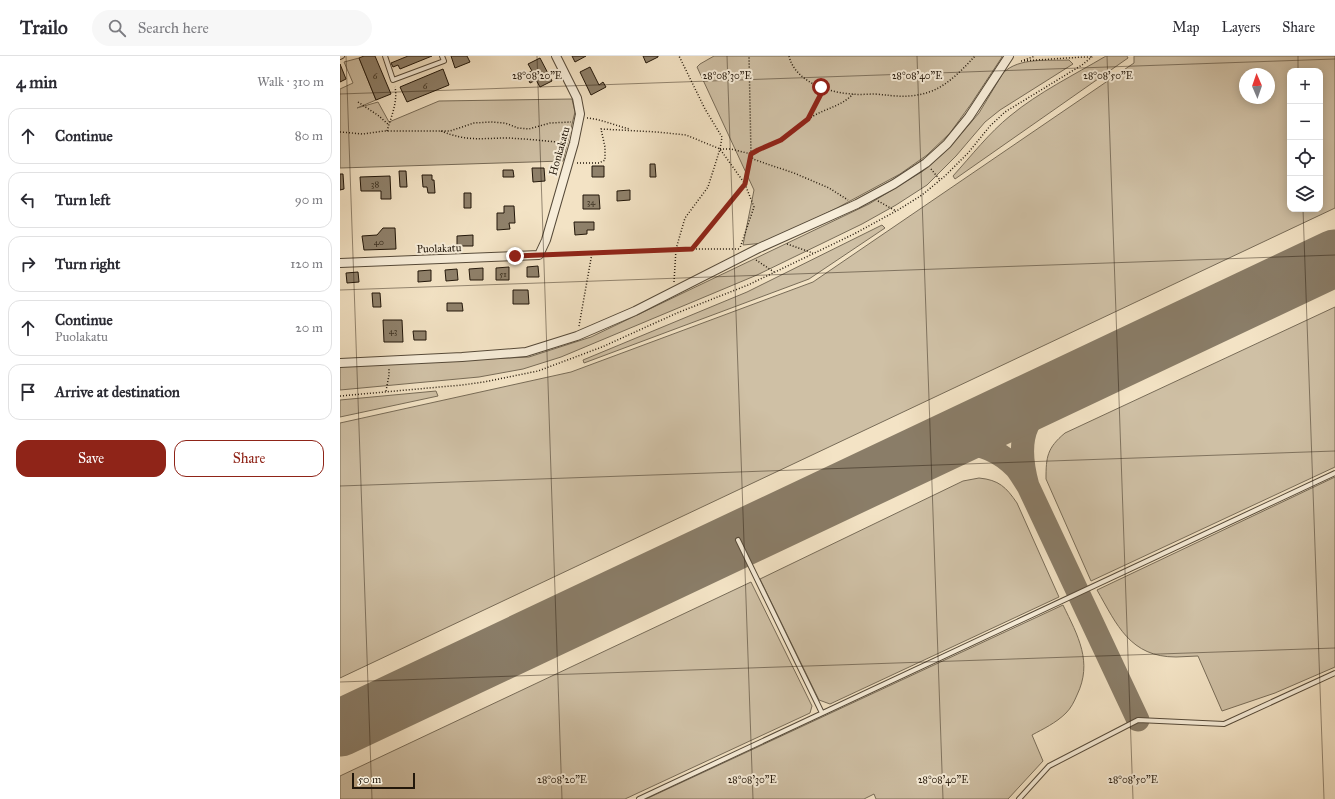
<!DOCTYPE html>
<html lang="en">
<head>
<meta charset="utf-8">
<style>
  :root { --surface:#fff; --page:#f7f7f7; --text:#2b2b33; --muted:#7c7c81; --line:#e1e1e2; --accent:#8f2418 }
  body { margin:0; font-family:"IM FELL Great Primer",serif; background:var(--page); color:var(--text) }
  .controls { position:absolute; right:12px; top:12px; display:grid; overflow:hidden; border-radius:8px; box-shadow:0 2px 10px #0003 }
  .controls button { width:36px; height:36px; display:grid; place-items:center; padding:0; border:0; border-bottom:1px solid var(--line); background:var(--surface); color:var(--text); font:20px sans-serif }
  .compass { position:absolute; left:899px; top:12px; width:36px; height:36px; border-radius:50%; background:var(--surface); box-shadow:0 2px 10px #0003; rotate:358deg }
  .scale { position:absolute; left:12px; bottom:10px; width:63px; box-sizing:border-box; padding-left:4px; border:2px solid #22170a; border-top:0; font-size:11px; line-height:14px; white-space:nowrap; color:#22170a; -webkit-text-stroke:3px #f7edd9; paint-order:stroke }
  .stop { position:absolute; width:12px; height:12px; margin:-9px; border:3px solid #8f2418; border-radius:50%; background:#fff }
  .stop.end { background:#8f2418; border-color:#fff; box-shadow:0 1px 4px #0008 }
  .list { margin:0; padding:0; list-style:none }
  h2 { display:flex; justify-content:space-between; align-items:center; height:52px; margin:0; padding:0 16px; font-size:17px }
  h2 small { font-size:13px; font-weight:400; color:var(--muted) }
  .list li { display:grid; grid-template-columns:26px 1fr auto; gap:12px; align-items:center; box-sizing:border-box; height:56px; margin:0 8px 8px; padding:0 8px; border:1px solid var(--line); border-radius:12px }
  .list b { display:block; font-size:15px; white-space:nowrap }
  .list p { margin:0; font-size:13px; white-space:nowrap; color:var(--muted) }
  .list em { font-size:13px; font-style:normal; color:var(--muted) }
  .actions { display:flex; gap:8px; padding:12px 16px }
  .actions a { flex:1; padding:9px 0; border:1px solid var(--accent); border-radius:12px; text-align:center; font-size:14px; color:var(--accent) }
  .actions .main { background:var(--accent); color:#fff }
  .icon { flex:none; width:22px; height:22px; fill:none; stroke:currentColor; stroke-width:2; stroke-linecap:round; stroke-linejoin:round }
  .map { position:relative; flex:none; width:995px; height:743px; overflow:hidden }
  header { display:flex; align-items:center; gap:24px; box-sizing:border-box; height:56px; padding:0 20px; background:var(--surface); border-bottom:1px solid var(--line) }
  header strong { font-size:19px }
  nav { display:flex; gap:22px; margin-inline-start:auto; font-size:14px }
  .search { width:280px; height:36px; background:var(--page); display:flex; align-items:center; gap:10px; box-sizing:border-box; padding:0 14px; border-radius:22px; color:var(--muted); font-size:15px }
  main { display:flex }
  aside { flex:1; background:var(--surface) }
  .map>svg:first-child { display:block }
  .green { fill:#cfc0a5; stroke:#786c58; fill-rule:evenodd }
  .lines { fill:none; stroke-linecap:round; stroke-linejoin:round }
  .taxiway { stroke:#8a7d68; stroke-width:23 }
  .runway { stroke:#8a7d68; stroke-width:57 }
  .building { fill:#8f816b; stroke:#22170a }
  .lane-casing { stroke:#564a39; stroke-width:6 }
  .street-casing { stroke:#564a39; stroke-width:10 }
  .path { stroke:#22170a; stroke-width:1.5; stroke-dasharray:1 2; stroke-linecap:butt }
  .lane { stroke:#f7edd9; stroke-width:4 }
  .street { stroke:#f7edd9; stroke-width:8 }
  .route { stroke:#8f2418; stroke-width:5 }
  .ticks { fill:none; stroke:#22170a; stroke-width:1; stroke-opacity:0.45 }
  .labels { text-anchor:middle; stroke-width:4; stroke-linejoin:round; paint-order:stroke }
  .number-label { font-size:9px; fill:#3d3222 }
  .street-label { font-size:11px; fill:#22170a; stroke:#f7edd9 }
  .ticks-label { font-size:10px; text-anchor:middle; fill:#22170a; stroke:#f7edd9; stroke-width:4; stroke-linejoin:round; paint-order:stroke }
</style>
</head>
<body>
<header>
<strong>Trailo</strong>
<div class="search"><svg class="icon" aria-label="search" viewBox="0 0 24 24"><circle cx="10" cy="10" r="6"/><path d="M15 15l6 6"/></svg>Search here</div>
<nav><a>Map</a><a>Layers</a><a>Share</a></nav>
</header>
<main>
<aside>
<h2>4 min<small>Walk · 310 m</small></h2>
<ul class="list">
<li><svg class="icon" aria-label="ahead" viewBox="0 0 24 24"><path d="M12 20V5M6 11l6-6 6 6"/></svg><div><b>Continue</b></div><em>80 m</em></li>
<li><svg class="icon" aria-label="left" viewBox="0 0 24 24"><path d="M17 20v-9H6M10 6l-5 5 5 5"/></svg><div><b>Turn left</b></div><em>90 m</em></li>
<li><svg class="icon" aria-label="right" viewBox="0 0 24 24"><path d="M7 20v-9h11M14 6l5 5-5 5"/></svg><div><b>Turn right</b></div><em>120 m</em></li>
<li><svg class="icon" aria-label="ahead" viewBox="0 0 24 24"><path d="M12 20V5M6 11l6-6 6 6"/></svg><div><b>Continue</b><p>Puolakatu</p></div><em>20 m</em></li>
<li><svg class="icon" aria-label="arrive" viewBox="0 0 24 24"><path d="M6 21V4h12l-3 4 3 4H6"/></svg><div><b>Arrive at destination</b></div></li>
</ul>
<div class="actions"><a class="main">Save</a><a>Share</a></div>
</aside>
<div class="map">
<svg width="995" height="743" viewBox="0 0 995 743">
  <rect width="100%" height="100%" fill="#f3e3c5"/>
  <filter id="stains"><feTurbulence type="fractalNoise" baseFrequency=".005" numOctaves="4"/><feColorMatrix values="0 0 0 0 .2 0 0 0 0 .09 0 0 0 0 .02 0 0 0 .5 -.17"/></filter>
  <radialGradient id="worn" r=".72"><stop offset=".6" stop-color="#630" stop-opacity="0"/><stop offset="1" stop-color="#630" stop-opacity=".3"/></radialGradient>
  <path class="green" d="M374,0H662V1L631,48L610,77L587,99L560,118L497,152L424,187L403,189L414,134L357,11L360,8Z
    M766,0H787L788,2L615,123L613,120C632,99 649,77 670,60C699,36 734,19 766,0Z
    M794,0H995V152L0,622V367L231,316L473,226L794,7ZM950,15H980V153H950ZM905,18H929V42H905Z
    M19,2L36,44L17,52L38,46L49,66L99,45L232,43L235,56L223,105L0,112V33L13,27L4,6Z
    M729,4L733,8L660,54L645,66L616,100L587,129L556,149L522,168L417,219L221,301L183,313L139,321L0,334V310L189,301L251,281L529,148L583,115L608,93L639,57L663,17C679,1 708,5 729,4Z
    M542,169L545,172L469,223L244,307L243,304L407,236Z
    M995,251V411L751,525L706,423C706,401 707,392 725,377Z
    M96,335L98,340L0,361V344Z
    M995,421V611L935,637L882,655L858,600C851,600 843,601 836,601C790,601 777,569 757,534Z
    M639,422C659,424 666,431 677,447L719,541L490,648L479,644L420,523L623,425Z
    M411,526L472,650L470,657L285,743H0V720Z
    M723,549C738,580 753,606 737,639C734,646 731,652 726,657C716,667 703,673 692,679L703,705L668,743H536L534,738L524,743H306Z"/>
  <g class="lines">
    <path class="taxiway" d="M588,394C621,382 651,386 676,412C680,417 684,424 688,430C673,376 688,357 731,326
      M688,430L798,664"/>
    <path class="runway" d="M0,672L995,202"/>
  </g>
  <path class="building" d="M24,0H35L51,38L36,44L19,2Z
    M68,0H92L60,13L58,9L53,11L51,7Z
    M111,0H127L130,6L115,12Z
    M232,0H246L235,6Z
    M303,0H318V1L306,7Z
    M200,2L212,25L200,31L196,24L190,27L186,18L192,15L188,8Z
    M0,8L6,23L0,26Z
    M250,11L259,29L263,26L266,31L251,39L240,16Z
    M103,13L109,29L67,46L60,31Z
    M310,108H315L316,121H310Z
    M252,110H264V121H252Z
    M192,112H204L205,125L193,126Z
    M163,114H173L174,121H163Z
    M59,115H66L67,131H60Z
    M0,118H3L4,133L0,134Z
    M82,119H92V124H94L95,137H88L87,131H83Z
    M50,120L51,143H41V135H21L20,121Z
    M290,134V144L277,145V135Z
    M124,137H131V152H124Z
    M243,139H259L260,153H243Z
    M164,150H174L175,167H169L170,173L157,174V157H164Z
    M234,166H254V174H247V178L235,179Z
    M43,172H55L56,193L24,194L22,180L37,179Z
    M133,179V190H117V180Z
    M198,210L199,221H187V211Z
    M169,211V224H156V212Z
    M143,212V224H130L129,213Z
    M117,213L118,224L106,225L105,214Z
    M91,214V225L78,226V215Z
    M18,216L19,226L7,227L6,217Z
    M173,234H188L189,248H173Z
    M32,237H40L41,251H33Z
    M107,247H122L123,255H107Z
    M43,264H62L63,286H44Z
    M73,275H86V284H74Z"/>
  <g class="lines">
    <defs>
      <path id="lane" d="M45,0L53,24L104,5L102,0
        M0,1L2,0
        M398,484L482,657
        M299,743L995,417
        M679,743L709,710L798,664L884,668L995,617"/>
      <path id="street" d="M0,207L199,199L206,184L234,87L240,58L237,42L216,0
        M0,307L122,301L186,296L237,280L295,255L419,192L517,148L554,128L586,107L607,88L629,61L669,0"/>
    </defs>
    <use href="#lane" class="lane-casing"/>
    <use href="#street" class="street-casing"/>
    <path class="path" d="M449,0C455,26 489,37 513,38C520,39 528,38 535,38C557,40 570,43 592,35C609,28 623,13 635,0
      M684,4L695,0
      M681,5L743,1H751
      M18,46L39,60L49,69
      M247,62C261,63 276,70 290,73
      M469,63L484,32
      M47,75C51,61 58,46 55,31
      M101,75C128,86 141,82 168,82C187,83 207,85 226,87
      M0,76L23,78L44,75H110L134,67L151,66L165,67L178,72L189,73L210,67L231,66
      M380,93H391L411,98C421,92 432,90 442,83C454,76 463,66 475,59C488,52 503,49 513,38
      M411,99L413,103L427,108L454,117L489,132L508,144
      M237,107H259L265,104V91L261,73L317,76L346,79L380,93L405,128L414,151L400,192
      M591,113L600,124
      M538,145L556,155
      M447,188L473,197
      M352,193L405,128L411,98L409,0
      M209,198L343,193H399
      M416,204L434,216
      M334,226L336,193L345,162L368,131L380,93L382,81L365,53L339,0
      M239,270L252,197
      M46,335L49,319V313
      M0,340L122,329L144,326L198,315L262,291L337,257L408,229L514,178L558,154L582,139L605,120L628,97L650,70L665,56L742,9L753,0"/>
    <use href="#lane" class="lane"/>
    <use href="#street" class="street"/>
  </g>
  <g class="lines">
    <path class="route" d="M175,200L352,193L405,128L411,98L418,94L441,84L468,63L484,32L481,31"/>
  </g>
  <path class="ticks" d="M6,0L32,743M197,0L222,743M387,0L413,743M577,0L603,743M767,0L793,743M958,0V15M0,38L995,3M963,153L984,743M0,234L995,199M0,430L995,395M0,626L995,592"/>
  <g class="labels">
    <g class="number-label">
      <text x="35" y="23">6</text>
      <text x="85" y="33">6</text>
      <text x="35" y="131">38</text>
      <text x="251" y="149">34</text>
      <text x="39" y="189">40</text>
      <text x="163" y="221">51</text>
      <text x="53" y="278">43</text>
    </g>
    <g class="street-label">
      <text transform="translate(219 95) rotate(-74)" y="4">Honkakatu</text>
      <text transform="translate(99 192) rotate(-2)" y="4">Puolakatu</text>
    </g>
  </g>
  <g class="ticks-label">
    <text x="197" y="23">28°08'20"E</text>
    <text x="387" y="23">28°08'30"E</text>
    <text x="577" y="23">28°08'40"E</text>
    <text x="768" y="23">28°08'50"E</text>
    <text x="222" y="727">28°08'20"E</text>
    <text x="412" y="727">28°08'30"E</text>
    <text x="603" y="727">28°08'40"E</text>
    <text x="793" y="727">28°08'50"E</text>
  </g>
  <rect width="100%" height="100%" filter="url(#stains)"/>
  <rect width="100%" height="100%" fill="url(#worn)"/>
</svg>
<div class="controls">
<button>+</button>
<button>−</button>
<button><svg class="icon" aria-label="locate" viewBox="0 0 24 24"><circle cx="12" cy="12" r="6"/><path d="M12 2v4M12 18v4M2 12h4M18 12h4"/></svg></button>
<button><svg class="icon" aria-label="layers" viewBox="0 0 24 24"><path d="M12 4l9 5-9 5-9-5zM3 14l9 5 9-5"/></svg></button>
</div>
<svg class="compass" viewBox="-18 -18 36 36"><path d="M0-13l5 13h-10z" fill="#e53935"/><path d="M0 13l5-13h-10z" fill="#7c7c81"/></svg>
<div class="scale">50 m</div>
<div class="stop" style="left:481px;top:31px"></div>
<div class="stop end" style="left:175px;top:200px"></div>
</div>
</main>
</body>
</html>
